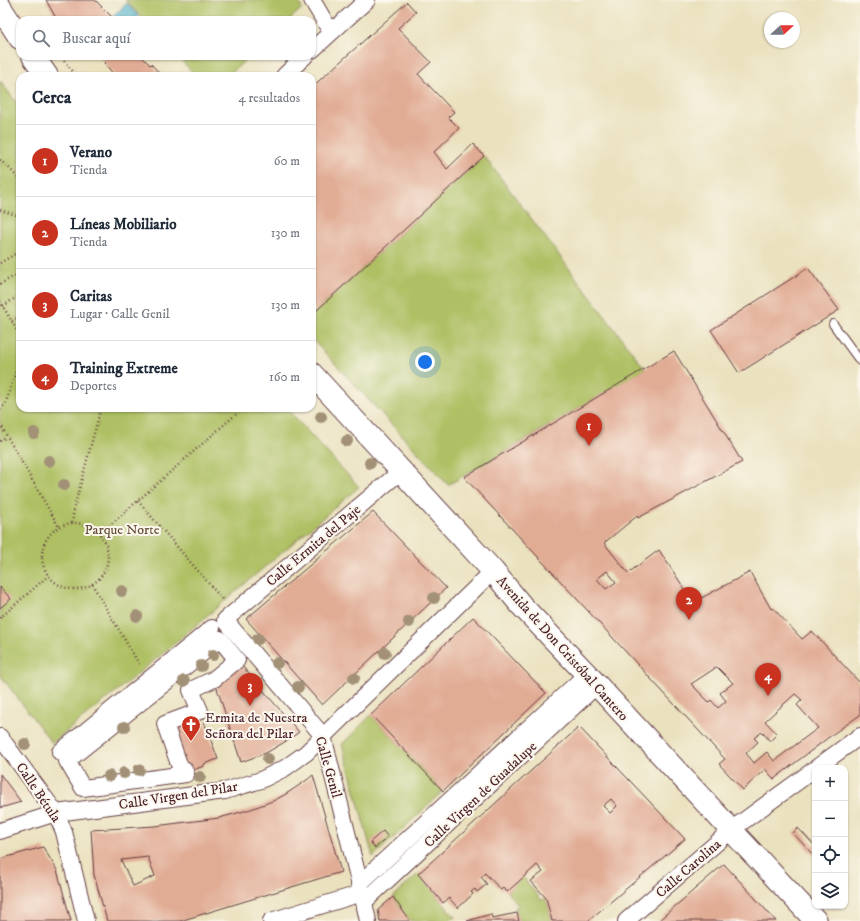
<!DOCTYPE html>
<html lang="es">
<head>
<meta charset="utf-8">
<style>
  :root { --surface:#fff; --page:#f2f2f3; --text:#1f2937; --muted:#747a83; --line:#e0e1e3; --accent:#c8321e }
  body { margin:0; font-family:"IM FELL DW Pica",serif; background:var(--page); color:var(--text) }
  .controls { position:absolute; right:12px; bottom:12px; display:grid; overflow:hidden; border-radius:8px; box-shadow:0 1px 3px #0004 }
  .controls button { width:36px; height:36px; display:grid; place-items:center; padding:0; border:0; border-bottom:1px solid var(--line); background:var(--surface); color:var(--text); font:20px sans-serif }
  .compass { position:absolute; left:764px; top:12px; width:36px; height:36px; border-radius:50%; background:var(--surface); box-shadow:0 1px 3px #0004; rotate:69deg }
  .you { position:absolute; left:425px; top:362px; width:14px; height:14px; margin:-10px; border:3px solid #fff; border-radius:50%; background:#1a73e8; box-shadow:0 0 0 6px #1a73e833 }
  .badge { display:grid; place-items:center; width:26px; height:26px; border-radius:50%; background:var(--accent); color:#fff; font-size:13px; font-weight:700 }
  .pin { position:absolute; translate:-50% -33px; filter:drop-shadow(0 1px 2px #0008) }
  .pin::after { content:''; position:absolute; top:21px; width:14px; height:12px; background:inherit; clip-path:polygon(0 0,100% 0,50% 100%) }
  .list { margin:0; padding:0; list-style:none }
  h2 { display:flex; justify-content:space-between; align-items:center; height:52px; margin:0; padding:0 16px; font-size:17px }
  h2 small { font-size:13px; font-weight:400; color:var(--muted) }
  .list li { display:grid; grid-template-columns:26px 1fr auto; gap:12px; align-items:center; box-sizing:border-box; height:72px; padding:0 16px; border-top:1px solid var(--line) }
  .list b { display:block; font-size:15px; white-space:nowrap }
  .list p { margin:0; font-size:13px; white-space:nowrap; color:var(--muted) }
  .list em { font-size:13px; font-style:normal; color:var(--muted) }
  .icon { flex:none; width:22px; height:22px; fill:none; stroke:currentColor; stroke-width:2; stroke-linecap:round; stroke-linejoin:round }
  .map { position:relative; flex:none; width:860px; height:921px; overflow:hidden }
  .search { position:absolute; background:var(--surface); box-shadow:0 1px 3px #0004; left:16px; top:16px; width:300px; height:44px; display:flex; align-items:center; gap:10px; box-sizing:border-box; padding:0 14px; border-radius:12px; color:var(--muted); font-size:15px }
  .panel { position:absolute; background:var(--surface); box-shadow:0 1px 3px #0004; left:16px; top:72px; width:300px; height:340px; border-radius:12px }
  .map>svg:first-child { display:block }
  .green { fill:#aec063; stroke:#7c7047 }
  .water { fill:#44aac4; stroke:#476478 }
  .building { fill:#e1ac94; fill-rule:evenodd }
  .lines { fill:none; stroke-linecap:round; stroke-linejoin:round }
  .lane-casing { stroke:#623c41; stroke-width:10 }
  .street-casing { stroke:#623c41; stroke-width:18 }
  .primary-casing { stroke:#623c41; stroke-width:24 }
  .path { stroke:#623c41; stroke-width:2.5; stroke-dasharray:1 3; stroke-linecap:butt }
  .lane { stroke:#fff; stroke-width:8 }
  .street { stroke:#fff; stroke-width:16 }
  .primary { stroke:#fff; stroke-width:22 }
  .tree { fill:#a29176 }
  .labels { text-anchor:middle; stroke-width:4; stroke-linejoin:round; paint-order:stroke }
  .park-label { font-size:14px; fill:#684f3c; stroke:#fbf7ec }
  .street-label { font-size:14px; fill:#4a1f2b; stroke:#fbf7ec }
  .poi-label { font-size:14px; fill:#4a1f2b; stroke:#fbf7ec; text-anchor:start }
</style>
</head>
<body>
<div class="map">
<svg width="860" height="921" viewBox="0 0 860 921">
  <rect width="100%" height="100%" fill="#fbf7ec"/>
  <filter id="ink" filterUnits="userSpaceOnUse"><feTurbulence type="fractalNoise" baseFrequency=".025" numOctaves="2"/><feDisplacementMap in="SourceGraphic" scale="8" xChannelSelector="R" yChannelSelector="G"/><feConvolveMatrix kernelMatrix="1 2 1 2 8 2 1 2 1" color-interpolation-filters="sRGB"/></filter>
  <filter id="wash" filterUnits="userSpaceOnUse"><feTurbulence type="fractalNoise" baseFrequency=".012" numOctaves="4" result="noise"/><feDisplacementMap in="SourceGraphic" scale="16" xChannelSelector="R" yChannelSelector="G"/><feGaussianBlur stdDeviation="0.9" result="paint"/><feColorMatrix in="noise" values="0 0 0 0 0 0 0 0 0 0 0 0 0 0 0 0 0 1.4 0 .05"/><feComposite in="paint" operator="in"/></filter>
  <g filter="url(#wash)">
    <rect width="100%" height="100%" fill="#eae1be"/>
    <path class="green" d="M125,0H297L302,8L289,20H144Z
      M177,56H250L228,76H196Z
      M0,81L20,107V408H286L359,487L155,660L52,743L0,675Z
      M484,156L645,369L448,485L312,339V315Z
      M371,715L443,791L373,857L342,744Z
      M418,874L455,917L447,921H410L393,897Z
      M523,877L541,900L546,898L552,921H519L515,907L519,906L507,892Z"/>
    <path class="water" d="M127,3L139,16L134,20H113L111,18Z"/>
    <g id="blocks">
      <path class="building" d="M46,0H95L111,16L109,18L111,20H68L66,18L64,20H57Z
        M407,2L416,12L398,28L431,62L418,74L454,112L448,117L459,128L434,152L447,169L473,144L484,156L316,311L312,307V87Z
        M99,56H141L150,65L151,64L162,76H115L105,64L106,63Z
        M808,268L839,310L739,373L711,330Z
        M674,351L742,462L638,518L637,516L604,543L628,573L659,550L686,591L692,603L750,572L771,609L773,608L802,639L812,631L860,683V715L833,734L774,779L765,769L743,790L719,764L725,759L464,477ZM607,571L616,582L606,589L597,579ZM717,667L733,683L720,693L726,701L718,708L711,700L709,702L691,684ZM795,694L802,700L797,705L818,728L774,761L767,752L754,763L746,753L758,742L754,738L762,732L770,741L777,734L765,721Z
        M373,512L446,588L322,705L246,619Z
        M0,587L11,599L0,608Z
        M473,617L546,693L443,791L371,715Z
        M237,660L299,732L288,740L266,753L241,762L214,679Z
        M200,711L218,759L204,764V766L185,773L165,724Z
        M579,727L685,839L588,921H552L546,898L531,881L543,872L537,865L507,892L503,888L501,890L485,873L481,877L487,884L477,892L475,889L471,892L473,894L458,908L449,898L443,903L418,874ZM611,799L617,806L610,813L603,806Z
        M0,774L21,802L0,808Z
        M313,775L341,872L180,921H107L94,875L91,830L155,826L219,818L234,814L251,809L275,800L286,794L307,780ZM148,857L155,876L133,886L121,860Z
        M798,828L815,846V857L793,833Z
        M383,831L388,837L375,848L370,842Z
        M43,847L57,870L71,921H0V859Z
        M724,864L776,921H658Z
        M393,897L410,921H380L378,910Z
        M517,913L519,921H467L491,914L492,918Z"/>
    </g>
  </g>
  <g filter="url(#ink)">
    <use href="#blocks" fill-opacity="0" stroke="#623c41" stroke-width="1"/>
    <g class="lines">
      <defs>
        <path id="lane" d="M833,324L860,361"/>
        <path id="street" d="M312,0L331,32
          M312,50L367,0
          M284,76L305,56
          M220,639L237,660L214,679L191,690L200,711L165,724L181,770L184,769L186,774L83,788L67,761Z
          M0,737L56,813L64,832L86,921
          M60,752L212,628
          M816,768L860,736
          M0,831L56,813L225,791L261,780L285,768L306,753L493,571
          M359,884L587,674
          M364,902L597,685
          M271,921L362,893
          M368,921L362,893L323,736L225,620L401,471
          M626,921L720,840L731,830L815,769"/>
        <path id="primary" d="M0,7L20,38
          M33,56L47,76
          M312,374L493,571L521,605L597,685L731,830L816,921"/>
      </defs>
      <use href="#lane" class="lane-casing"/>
      <use href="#street" class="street-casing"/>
      <use href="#primary" class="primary-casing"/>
      <path class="path" d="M64,61L77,76
        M0,160L9,168L20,180
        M0,210L20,216
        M0,263L20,251
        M0,284L20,273
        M0,301L20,336
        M3,306L20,295
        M12,321L20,317
        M0,409L5,405L20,359
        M0,424L59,527
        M0,441L7,437
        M138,501L222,599
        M72,523L74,508L101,408
        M42 556a33 33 0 1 1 66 0a33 33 0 1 1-66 0Z
        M100,534L243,408
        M92,584L139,664
        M0,618L48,576"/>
      <use href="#lane" class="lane"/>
      <use href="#street" class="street"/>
      <use href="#primary" class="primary"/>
    </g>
    <g class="tree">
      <circle cx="321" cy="417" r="6"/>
      <circle cx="34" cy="433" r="6"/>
      <circle cx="347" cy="441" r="6"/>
      <circle cx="49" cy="461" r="6"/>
      <circle cx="370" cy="463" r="6"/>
      <circle cx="64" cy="485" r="6"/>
      <circle cx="122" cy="591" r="6"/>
      <circle cx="434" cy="598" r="6"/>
      <circle cx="137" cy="616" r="6"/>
      <circle cx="409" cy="622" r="6"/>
      <circle cx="258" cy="639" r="6"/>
      <circle cx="385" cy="653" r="6"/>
      <circle cx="213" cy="655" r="6"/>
      <circle cx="277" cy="663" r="6"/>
      <circle cx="201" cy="666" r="6"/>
      <circle cx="354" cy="678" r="6"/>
      <circle cx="184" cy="681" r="6"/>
      <circle cx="298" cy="687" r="6"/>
      <circle cx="124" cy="727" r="6"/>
      <circle cx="25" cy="744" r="6"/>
      <circle cx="268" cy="759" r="6"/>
      <circle cx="139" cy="770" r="6"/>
      <circle cx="124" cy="773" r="6"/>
      <circle cx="109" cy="776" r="6"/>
      <circle cx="200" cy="777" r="6"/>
    </g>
  </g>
  <defs>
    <symbol id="church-pin" viewBox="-11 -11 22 30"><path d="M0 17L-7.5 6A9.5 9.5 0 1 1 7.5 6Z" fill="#c8321e" stroke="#fbf7ec"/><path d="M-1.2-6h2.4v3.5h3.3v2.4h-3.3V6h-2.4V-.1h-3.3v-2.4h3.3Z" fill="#fff"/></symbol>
  </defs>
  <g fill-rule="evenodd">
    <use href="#church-pin" x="180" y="714" width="22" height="30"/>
  </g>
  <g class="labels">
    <g class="park-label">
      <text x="122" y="534">Parque Norte</text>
    </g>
    <g class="street-label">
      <text transform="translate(313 545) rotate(-40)" y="5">Calle Ermita del Paje</text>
      <text transform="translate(563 648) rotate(48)" y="5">Avenida de Don Cristóbal Cantero</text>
      <text transform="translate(329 767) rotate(74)" y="5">Calle Genil</text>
      <text transform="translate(39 792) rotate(56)" y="5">Calle Bétula</text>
      <text transform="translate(480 794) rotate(-43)" y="5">Calle Virgen de Guadalupe</text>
      <text transform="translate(178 795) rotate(-9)" y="5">Calle Virgen del Pilar</text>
      <text transform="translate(688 868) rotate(-41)" y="5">Calle Carolina</text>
    </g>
    <g class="poi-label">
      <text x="205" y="722">Ermita de Nuestra<tspan x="205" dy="16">Señora del Pilar</tspan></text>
    </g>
  </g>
</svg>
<div class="controls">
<button>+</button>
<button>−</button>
<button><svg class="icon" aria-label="locate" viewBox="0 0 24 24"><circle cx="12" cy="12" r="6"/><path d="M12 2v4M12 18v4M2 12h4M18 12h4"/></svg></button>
<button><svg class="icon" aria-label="layers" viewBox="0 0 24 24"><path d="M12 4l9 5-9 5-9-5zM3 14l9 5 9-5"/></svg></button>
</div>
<svg class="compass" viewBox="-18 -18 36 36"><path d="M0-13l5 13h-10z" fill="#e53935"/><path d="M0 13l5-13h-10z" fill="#747a83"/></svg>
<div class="you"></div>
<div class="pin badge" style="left:589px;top:446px">1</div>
<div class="pin badge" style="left:689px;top:620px">2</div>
<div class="pin badge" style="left:250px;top:706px">3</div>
<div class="pin badge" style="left:768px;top:696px">4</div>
<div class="search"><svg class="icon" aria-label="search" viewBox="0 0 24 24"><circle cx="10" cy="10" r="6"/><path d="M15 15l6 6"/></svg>Buscar aquí</div>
<section class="panel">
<h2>Cerca<small>4 resultados</small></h2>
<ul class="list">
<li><span class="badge">1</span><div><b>Verano</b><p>Tienda</p></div><em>60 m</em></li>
<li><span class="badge">2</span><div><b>Líneas Mobiliario</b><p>Tienda</p></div><em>130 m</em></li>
<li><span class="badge">3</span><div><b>Caritas</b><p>Lugar · Calle Genil</p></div><em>130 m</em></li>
<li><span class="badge">4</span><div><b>Training Extreme</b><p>Deportes</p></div><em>160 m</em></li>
</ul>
</section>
</div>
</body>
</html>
